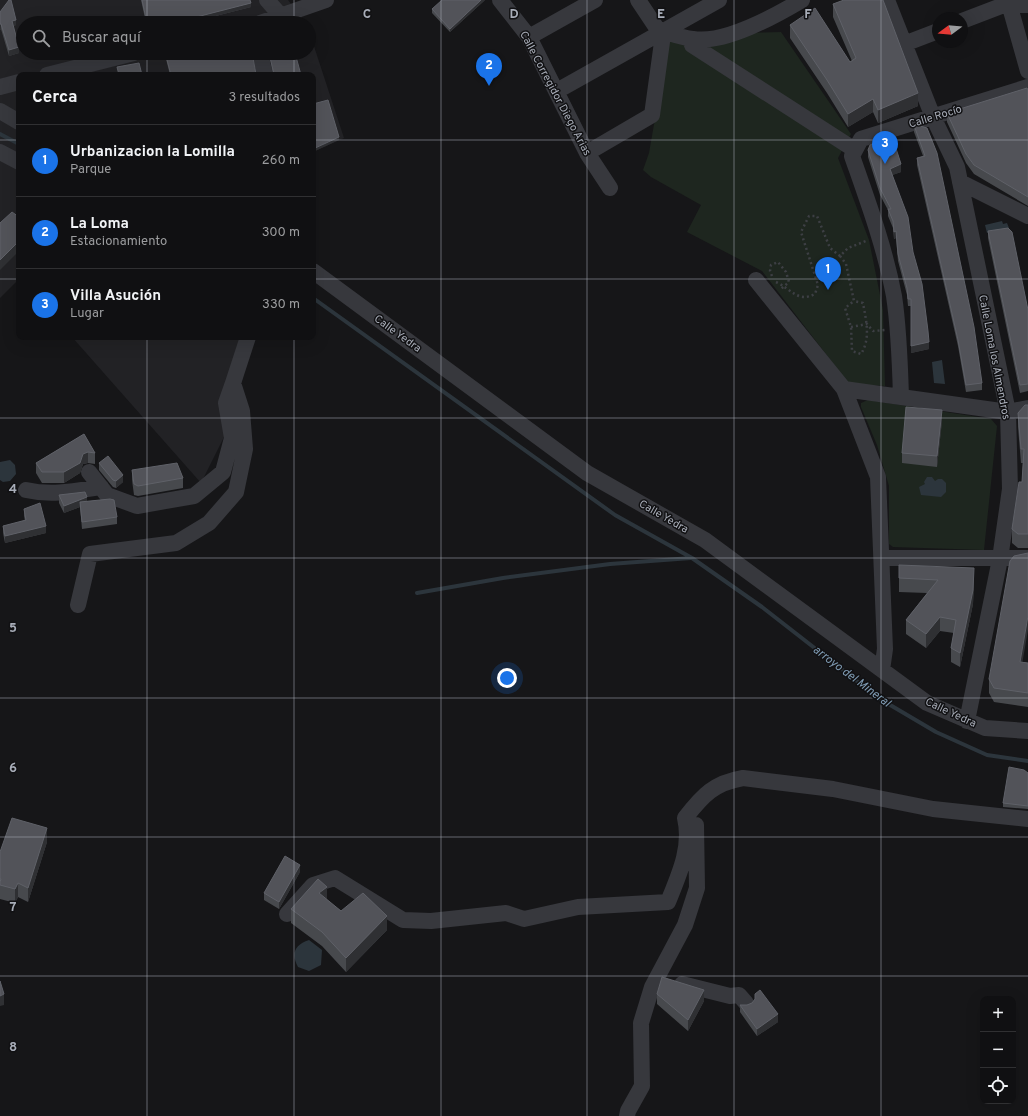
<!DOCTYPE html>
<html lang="es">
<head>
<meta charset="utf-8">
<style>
  :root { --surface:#101012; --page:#19191b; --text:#f1f3f6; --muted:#9c9d9f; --line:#303032; --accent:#1a73e8 }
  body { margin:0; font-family:Overpass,sans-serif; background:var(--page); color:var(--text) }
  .controls { position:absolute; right:12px; bottom:12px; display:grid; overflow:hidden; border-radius:8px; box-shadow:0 4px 16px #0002 }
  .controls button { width:36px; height:36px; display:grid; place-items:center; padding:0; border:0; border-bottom:1px solid var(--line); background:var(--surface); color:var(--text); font:20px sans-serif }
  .compass { position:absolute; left:932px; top:12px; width:36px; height:36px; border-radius:50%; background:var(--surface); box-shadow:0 4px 16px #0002; rotate:254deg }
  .you { position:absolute; left:507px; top:678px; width:14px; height:14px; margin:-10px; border:3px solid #fff; border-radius:50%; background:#1a73e8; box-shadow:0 0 0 6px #1a73e833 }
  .badge { display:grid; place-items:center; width:26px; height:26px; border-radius:50%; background:var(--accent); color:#fff; font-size:13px; font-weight:700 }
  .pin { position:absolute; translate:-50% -33px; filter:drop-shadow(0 1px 2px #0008) }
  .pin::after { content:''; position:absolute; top:21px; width:14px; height:12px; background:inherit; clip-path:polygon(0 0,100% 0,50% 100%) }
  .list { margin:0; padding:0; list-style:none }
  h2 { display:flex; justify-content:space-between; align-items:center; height:52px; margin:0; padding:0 16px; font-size:17px }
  h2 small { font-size:13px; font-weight:400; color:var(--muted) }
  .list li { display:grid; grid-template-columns:26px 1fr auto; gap:12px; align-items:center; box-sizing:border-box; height:72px; padding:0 16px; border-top:1px solid var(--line) }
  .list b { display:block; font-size:15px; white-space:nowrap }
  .list p { margin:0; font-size:13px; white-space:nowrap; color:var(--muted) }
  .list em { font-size:13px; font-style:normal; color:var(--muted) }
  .icon { flex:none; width:22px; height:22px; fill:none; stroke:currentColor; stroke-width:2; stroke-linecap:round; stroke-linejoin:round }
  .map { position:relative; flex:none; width:1028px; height:1116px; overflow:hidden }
  .search { position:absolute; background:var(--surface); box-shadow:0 4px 16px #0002; left:16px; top:16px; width:300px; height:44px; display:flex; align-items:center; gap:10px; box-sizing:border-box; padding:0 14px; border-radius:22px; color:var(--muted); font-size:15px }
  .panel { position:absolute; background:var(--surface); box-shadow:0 4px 16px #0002; left:16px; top:72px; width:300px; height:268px; border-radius:8px }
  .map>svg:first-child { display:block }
  .built { fill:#222225 }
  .green { fill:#1e261f }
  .water { fill:#2c353c }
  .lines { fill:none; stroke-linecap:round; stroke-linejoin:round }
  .stream { stroke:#2c353c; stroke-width:4 }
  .path { stroke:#3d3f44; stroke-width:2.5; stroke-dasharray:2 3; stroke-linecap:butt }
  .minor { stroke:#37383d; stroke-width:16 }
  .wall { fill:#47494d }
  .shaded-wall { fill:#2f3033 }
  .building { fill:#525359; stroke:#5f6168 }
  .grid { fill:none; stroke:#a8adb8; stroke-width:1; stroke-opacity:0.55 }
  .labels { text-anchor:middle; stroke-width:3; stroke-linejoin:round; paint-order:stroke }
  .street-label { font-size:11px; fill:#a8adb8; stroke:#111113 }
  .water-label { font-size:12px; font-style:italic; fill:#7f9bb3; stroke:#111113 }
  .grid-label { font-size:13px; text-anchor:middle; font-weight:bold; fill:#a8adb8; stroke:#111113; stroke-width:3; stroke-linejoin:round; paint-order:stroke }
</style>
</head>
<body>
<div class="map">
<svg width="1028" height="1116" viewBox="0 0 1028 1116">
  <rect width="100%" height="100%" fill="#161618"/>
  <path class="built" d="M0,0H288L306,23H23V53H309V31L344,138L313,152V75H19V279L0,298Z
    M72,337H253L232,421L201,483Z"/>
  <path class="green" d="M781,32L851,134L838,158L869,240L883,310L885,386L849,384L762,271L687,232L701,205L651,177L643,170L649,153L669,39L742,33Z
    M868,400L991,419L997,426L984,550L893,547L889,544V486L877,445L861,407V403Z"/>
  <path class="water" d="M1002,221L1003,224L1007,223L1009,228L987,233L985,225Z
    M942,360L945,384L934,383L932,362Z
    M10,460L15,465L16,474L10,481L3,482L0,480V462Z
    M927,477H932L935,481L938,479H942L946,483V492L941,497L921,495L919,487L925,484L924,482Z
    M309,940L322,950L321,965L309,971L298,967C291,954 294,945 309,940Z"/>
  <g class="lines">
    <path class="stream" d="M0,134L19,144
      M313,298L615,515L692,558L762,607L880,699L936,732L987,755L1028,761
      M417,593L503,578L610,564L691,558"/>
    <path class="path" d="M840,256L846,264L854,301L845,308L851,327L852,351L861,354C871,338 866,320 863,303L854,301
      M772,276L770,271L771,265L778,262L786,272L789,282L781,289
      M776,282C791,289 798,303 815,294L818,285L801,232L809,216H817L830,248L840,256L848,248L866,241
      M851,327L867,324L873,331L885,330"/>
    <path class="minor" d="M267,0L281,16
      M500,0L529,37L587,153L610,188
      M887,0L933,117L957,167L1008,412L1010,489L1000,559L967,721
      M1008,0L1028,71
      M962,21L1009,3L1028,5
      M260,23L326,0
      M662,31C672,34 683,38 693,39C725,44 775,16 802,0
      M529,37L595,0
      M904,44L938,31
      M692,45L855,150
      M260,53L265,75
      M47,75L134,53
      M0,87L19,82
      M564,87L719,0
      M0,111L19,122
      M0,152L19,162
      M587,153L652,115L662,42L660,33L638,0
      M960,182L1028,216
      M313,271L587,473L705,540L927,703L985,728L1028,731
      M756,280L844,389L878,477L885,649L882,670
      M844,389L1008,412L1028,408
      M901,397C900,363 899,329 894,296C885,248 868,202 852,156L861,139L1028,87
      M89,472L107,495L137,506L194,496L223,472L232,438L226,403L233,383
      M26,490C52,496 75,491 101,487
      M882,558H1028
      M78,605L90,554L176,543L209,523L236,492L245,449L242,411L233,383L248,337
      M287,914L313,885L335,878L403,920L431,921L506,913L524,919L578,907L668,902C679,875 692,847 685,818C703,795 714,783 743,778L833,789L933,809L1028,819
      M682,984L730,996L739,995L746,1003
      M627,1116L628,1111L642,1086L641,1023L652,987L685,925L697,888L696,825"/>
  </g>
  <path class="wall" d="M141,0H250L251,7L188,23H146Z
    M485,0L450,32L432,13V9Z
    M833,4L918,106L878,123L873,112L848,127L827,93L790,38V25L850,62L852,61L833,17Z
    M0,12L16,25L13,26L19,53L9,56L1,29L0,30Z
    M269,53H295L273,75Z
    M166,56L256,74L257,75H170L166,59Z
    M1028,90V206L974,174L966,163L947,122V113Z
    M914,125L927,128L982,383V390L966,392L958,346L917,165V158L923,156L914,132Z
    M868,150L901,172L892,175L929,349L911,353V306H908L907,295L898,261L896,238L894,239L893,228L888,216V210L880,195L868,157Z
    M988,231L1028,310V391L1020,393L988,238Z
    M1028,405V548H1018L1012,543V529L1022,482L1023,463H1021L1018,427V413Z
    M942,421L937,467L902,463V453Z
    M84,434L95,453V464L88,463L83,464L80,473L64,483H42L36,473V463Z
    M99,463L123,482L116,488L113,487L99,470Z
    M132,470L183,478V488L138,496L134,495L132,480Z
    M59,495L87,501L117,517V524L82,529L80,507L64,513L59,503Z
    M24,509L46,533L5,543L3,533V526L25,521L24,516Z
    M899,565L974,582L973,604L960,667L951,662V648L954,633L940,631L926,648L906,634V620L927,593L899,592Z
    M1023,662L1028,663V707L994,702L989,693V679Z
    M1028,773V809L1003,807V803Z
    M47,842L28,902L18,897L15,903L0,899V852Z
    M300,872L279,909L264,900V893Z
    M327,900L341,911L387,930L346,972L322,946L291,923V909Z
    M657,994L704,1001L688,1031L657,1004Z
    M740,1005L778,1022L757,1036L740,1012Z"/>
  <path class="shaded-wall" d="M481,0H485L450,32V29Z
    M251,3V7L188,23H173Z
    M16,20V25L12,27V21Z
    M0,24H1V29L0,30Z
    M19,47V53L9,56V50Z
    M918,93V106L878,123V110Z
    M873,99V112L848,127V114Z
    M339,137V140L313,152V149Z
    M901,164V172L890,176V169Z
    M896,231V238L894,239V232Z
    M19,241V251L0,270V260Z
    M929,342V349L911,353V346Z
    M942,410V421L937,467V456Z
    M88,452V463L83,464L80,473L64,483V472L83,454Z
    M123,475V482L116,488V481Z
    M87,497V504L80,502V507L64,513V506Z
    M46,526V533L5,543V536Z
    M974,568V582L973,604L960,667V653Z
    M1028,616V630L1020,676V662Z
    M940,617V631L926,648V634Z
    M47,828V842L28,902V888Z
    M300,865V872L279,909V902Z
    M18,883V897L15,903V889Z
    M327,887V901L319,893Z
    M387,916V930L346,972V958Z
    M704,990V1001L688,1031V1020Z
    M4,994V1005L0,1006V996Z
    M778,1014V1022L757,1036V1029Z"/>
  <path class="building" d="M9,0H11L16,20L12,21L19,47L9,50L1,24H0V12Z
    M142,0H250L251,3L173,23H147Z
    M442,0H481L450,29L432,9Z
    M844,0H883L918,93L878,110L873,99L848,114L827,80L790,25L815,8L850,62L856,58L833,4Z
    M178,53H252L256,74L257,75H171L166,56Z
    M269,53H295L301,75H273L274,74Z
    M139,63L142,75H119L117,67Z
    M1027,88L1028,90V197L974,165L966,154L947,113Z
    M328,100L339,137L313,149V104Z
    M914,125H917L927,128L937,153L974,327L982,383L966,385L958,340L917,158L925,156Z
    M892,136L901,164L890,169L908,217L913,252L922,284L928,331L929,342L911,346V299H908L907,288L898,254L896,231L894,232L893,221L888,209H891L880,188L868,150L870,145Z
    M12,212L19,217V241L0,260V223Z
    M1008,228L1012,232L1028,310V384L1020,385L988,231Z
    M1025,405H1028V534H1018L1012,529L1019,482H1022L1024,449H1021L1018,413Z
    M906,407L942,410L937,456L902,453Z
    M84,434L95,453L88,452L83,454L80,463L64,472H42L36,463Z
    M108,456L123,475L116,481L113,480L99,463Z
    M177,463L183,478L138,486L134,484L132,470Z
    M85,492L87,497L64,506L59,495Z
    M110,499L114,500L117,517L82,522L80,502Z
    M40,503L46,526L5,536L3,526L26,520L24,509Z
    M1028,553V616L1020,662L1028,663V693L994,688L989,679L1010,561L1014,556Z
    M899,565L974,568L973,590L960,653L951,648L956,620L940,617L926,634L906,620L938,580L899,578Z
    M1009,767L1024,770L1028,773V806L1003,803Z
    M12,818L47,828L28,888L18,883L15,889L0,885V882L1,879H0V852Z
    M285,856L300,865L279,902L264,893Z
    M318,879L327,887L319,893L341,911L363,893L387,916L346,958L322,932L291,909Z
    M662,977L704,990L688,1020L657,994Z
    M0,981L4,994L0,996Z
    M760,990L778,1014L757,1029L740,1005H747L752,1003L755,999V994Z"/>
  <path class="grid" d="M147,0V23M294,0V23M441,0V1116M587,0V1116M734,0V1116M881,0V1116M147,53V75M294,53V75M0,140H19M313,140H1028M0,279H19M313,279H1028M147,337V1116M294,337V1116M0,418H1028M0,558H1028M0,698H1028M0,837H1028M0,976H1028"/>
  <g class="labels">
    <g class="street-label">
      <text transform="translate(556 93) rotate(62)" y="4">Calle Corregidor Diego Arias</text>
      <text transform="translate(935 116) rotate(-17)" y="4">Calle Rocío</text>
      <text transform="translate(398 333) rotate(36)" y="4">Calle Yedra</text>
      <text transform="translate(995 357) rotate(79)" y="4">Calle Loma los Almendros</text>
      <text transform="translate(664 516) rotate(30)" y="4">Calle Yedra</text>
      <text transform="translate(951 712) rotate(25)" y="4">Calle Yedra</text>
    </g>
    <g class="water-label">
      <text transform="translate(852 676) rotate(37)" y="4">arroyo del Mineral</text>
    </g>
  </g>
  <g class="grid-label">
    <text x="367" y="18">C</text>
    <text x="514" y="18">D</text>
    <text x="661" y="18">E</text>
    <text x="808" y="18">F</text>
    <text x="13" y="493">4</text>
    <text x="13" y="632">5</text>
    <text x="13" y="772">6</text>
    <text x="13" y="911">7</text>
    <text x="13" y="1051">8</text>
  </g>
</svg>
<div class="controls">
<button>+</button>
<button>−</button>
<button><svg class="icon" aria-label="locate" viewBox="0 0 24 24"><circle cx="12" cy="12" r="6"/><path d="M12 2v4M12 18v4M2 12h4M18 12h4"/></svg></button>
</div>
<svg class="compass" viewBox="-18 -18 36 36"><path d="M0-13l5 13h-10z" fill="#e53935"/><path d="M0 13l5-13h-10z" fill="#9c9d9f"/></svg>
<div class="you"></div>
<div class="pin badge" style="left:828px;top:290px">1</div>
<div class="pin badge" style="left:489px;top:86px">2</div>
<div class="pin badge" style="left:885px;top:164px">3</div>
<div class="search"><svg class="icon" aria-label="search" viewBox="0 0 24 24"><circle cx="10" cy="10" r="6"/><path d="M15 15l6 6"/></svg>Buscar aquí</div>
<section class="panel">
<h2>Cerca<small>3 resultados</small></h2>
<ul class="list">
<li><span class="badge">1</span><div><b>Urbanizacion la Lomilla</b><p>Parque</p></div><em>260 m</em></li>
<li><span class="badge">2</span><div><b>La Loma</b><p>Estacionamiento</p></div><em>300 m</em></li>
<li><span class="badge">3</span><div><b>Villa Asución</b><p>Lugar</p></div><em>330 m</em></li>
</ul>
</section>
</div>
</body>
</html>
